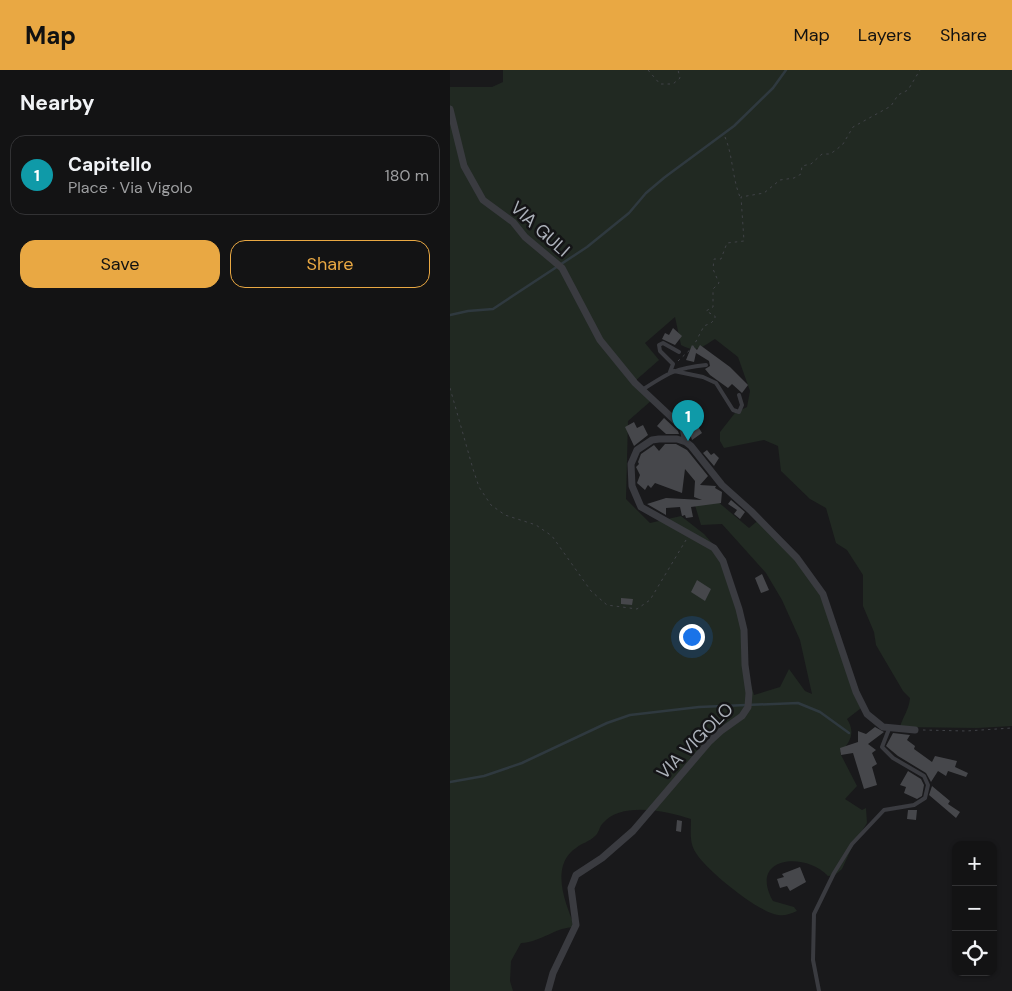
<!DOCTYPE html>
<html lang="en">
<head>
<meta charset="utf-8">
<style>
  :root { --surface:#131314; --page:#1c1c1d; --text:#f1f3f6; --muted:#9d9ea0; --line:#323234; --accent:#e9a843 }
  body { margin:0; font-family:"DM Sans",sans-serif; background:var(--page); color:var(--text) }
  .controls { position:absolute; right:15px; bottom:15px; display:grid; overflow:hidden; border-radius:10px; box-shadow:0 1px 4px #0004 }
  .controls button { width:45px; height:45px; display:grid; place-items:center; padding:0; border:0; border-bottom:1px solid var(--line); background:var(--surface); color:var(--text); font:25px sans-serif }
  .you { position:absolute; left:241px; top:566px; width:18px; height:18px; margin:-12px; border:4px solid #fff; border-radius:50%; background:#1a73e8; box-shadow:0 0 0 8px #1a73e833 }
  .badge { display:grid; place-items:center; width:32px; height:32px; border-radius:50%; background:var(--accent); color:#fff; font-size:16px; font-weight:700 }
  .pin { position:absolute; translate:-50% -41px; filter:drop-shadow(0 1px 2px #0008) }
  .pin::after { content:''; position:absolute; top:26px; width:18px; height:15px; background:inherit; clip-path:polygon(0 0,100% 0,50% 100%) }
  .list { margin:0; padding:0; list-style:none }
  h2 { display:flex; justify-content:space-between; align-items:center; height:65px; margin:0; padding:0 20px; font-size:21px }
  h2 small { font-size:16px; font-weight:400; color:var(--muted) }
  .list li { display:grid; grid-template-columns:32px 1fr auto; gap:15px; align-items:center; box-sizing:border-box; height:80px; margin:0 10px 10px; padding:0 10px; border:1px solid var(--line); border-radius:15px }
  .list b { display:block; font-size:19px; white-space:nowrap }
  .list p { margin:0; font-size:16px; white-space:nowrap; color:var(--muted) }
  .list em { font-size:16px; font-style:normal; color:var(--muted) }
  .actions { display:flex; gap:10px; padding:15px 20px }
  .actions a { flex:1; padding:11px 0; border:1px solid var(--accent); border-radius:15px; text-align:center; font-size:18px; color:var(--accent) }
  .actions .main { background:var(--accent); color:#111 }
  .icon { flex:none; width:28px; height:28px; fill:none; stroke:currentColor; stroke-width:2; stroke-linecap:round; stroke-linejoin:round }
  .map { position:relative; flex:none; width:562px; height:921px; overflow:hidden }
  header { display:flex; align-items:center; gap:30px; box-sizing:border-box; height:70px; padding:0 25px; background:var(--accent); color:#111 }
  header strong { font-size:24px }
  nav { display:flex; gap:28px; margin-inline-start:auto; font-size:18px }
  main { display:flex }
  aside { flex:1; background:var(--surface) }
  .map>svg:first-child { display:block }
  .green { fill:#212922 }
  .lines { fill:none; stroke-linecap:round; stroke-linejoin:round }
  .stream { stroke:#2f393f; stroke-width:2.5 }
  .building { fill:#46474b }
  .path { stroke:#404247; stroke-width:1; stroke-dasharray:2.5 4; stroke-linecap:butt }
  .lane { stroke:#3a3b40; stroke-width:4 }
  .street { stroke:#3a3b40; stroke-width:7 }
  .labels { text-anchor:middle; stroke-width:5; stroke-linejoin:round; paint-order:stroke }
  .street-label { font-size:18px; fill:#acb1ba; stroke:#141416 }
</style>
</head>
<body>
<header>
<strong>Map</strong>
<nav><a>Map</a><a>Layers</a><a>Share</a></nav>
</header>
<main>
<aside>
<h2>Nearby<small></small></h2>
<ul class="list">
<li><span class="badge" style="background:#0f9aa8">1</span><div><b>Capitello</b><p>Place · Via Vigolo</p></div><em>180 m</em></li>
</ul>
<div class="actions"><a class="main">Save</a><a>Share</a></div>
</aside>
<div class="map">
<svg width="562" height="921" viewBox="0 0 562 921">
  <rect width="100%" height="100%" fill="#19191b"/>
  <path class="green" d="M53,0H562V656L527,658L450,657C453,646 459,640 460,628L453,621L426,575L424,562L413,536V505L397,480L386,473L376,438L360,429L331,401L328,376L314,370L274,378L270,371V362L285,343L297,337L300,321L288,287L265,269C251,278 245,283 231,275L225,247L195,273L209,290L185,311L202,330L178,351L176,429L200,453L231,446L254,464L276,489L283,520L296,554L294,591L304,625L330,617L339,599L355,621L362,624L350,570L332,530L316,503L272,454L251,455L244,432L267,431L299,458L311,448L377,529L391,577L415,635L397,649C406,663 400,672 390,683L407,716L395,729L412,740L416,738L417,753L402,777L392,799L385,805L378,806C354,781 298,787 323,831L344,837L347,841C340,844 335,846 328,845C309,843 256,800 246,783C239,773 241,761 241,749C218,741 171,731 153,753C149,757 149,763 145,766C139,772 132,773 126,778C99,796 116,835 125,857C105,857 92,872 71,873L61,891L60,911L63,921H0V17H42L53,12Z"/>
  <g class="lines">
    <path class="stream" d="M0,245L18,241L43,239L137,177L179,143L196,123L215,107L284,56L323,18L336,0
      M0,712L34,706L72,693L157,653L180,645L249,637L348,633L370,642L399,663"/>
  </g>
  <path class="building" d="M223,258L232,266L225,275L212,269L215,263L219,265Z
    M242,275L247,280L250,275L280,297L298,315L292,323L282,314L278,318L260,305L255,299L260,296L259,291L246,283L244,292L236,290Z
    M214,348L228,361L229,364H216L207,356Z
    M184,352L187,358L193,355L198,365L184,376L175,357Z
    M247,355L252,363L242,370L239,361Z
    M215,374H226L237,380L258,406L250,415L266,416L265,418L272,422L271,433L241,437L243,447L236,448L235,445L232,446L230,437L216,438V445L197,434L216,428L252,430L244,427L245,411L235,399L232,423L205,413L201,418L198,415L195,420L187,413L190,405L186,397L189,394L188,392L191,384L204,375L209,381Z
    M257,380L261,385L264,383L269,388L264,396L253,383Z
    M281,430L295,442L290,449L284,444L287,440L278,434Z
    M312,504L319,520L311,523L305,508Z
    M247,510L261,519L255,531L241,522Z
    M171,528L183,529L182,535L171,534Z
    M425,657L434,662L418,674L426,680L422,683L427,694L422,697L427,715L414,719L403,683L391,685L390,678L408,672V661L416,664Z
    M443,663L460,665L457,670L465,676L464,679L482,692L485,686L507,691L505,697L518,703L516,707L498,701L496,706L488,701L481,712L476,703L448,686L436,676Z
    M458,701L471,709L474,715L472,726L467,729L454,723L456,717L450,715Z
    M482,716L500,731L498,734L510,742L506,748L479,725Z
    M458,740H467L466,750L457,749Z
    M227,750L232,751L231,762L226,761Z
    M350,797L356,812L340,821L337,816L330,818L327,809L334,807L332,804Z"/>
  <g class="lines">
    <path class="path" d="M198,0L210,14H223L230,8L228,0
      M275,67C283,86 282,107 290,127
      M228,291L243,277L254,256L261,253L265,249V246L256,241L263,237V219L269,213L263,199L264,189H271L277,173L294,171L291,127L314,123L330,110L344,108L351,104L352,96L361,94L372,84H380L386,80L393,74L403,57L441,36L448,25L458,20L470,0
      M0,318L23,399L29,417L41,435L55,445L86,455L102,466L141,521L157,535L187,539L200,530L236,470
      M473,660L516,661L562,658"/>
    <path class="lane" d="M224,301L253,307L266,313L283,340L289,342L292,335L289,325
      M220,302L223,294L210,281L209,275L213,273L229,282
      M192,320C218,303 226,298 256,295
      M369,921L363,890L364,844L384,803L402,774L434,740L464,735L475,728L478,715L474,706L443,688L432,677L439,659"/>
    <path class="street" d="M0,39L14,96L33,130L63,152L75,167L112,198L150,270L185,313L233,358L236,372
      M98,921L103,903L126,855L121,818L126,805L152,788L183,761L259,672L271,661L292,646L298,637L299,623L295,595L294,560L289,539L273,491L264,478L191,437L182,416L181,394L187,380L202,370L209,369H227L236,372L241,376L272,415L301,441L347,488L373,524L406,622L417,644L433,657L465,660"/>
  </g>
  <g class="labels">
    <g class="street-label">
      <text transform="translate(90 159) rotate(42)" y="6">VIA GULI</text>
      <text transform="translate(245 671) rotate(-45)" y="6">VIA VIGOLO</text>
    </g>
  </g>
</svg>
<div class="controls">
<button>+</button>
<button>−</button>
<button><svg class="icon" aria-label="locate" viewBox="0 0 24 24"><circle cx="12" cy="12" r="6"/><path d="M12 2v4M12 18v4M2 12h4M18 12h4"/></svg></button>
</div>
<div class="you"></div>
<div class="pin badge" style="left:238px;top:371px;background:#0f9aa8">1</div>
</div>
</main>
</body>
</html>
